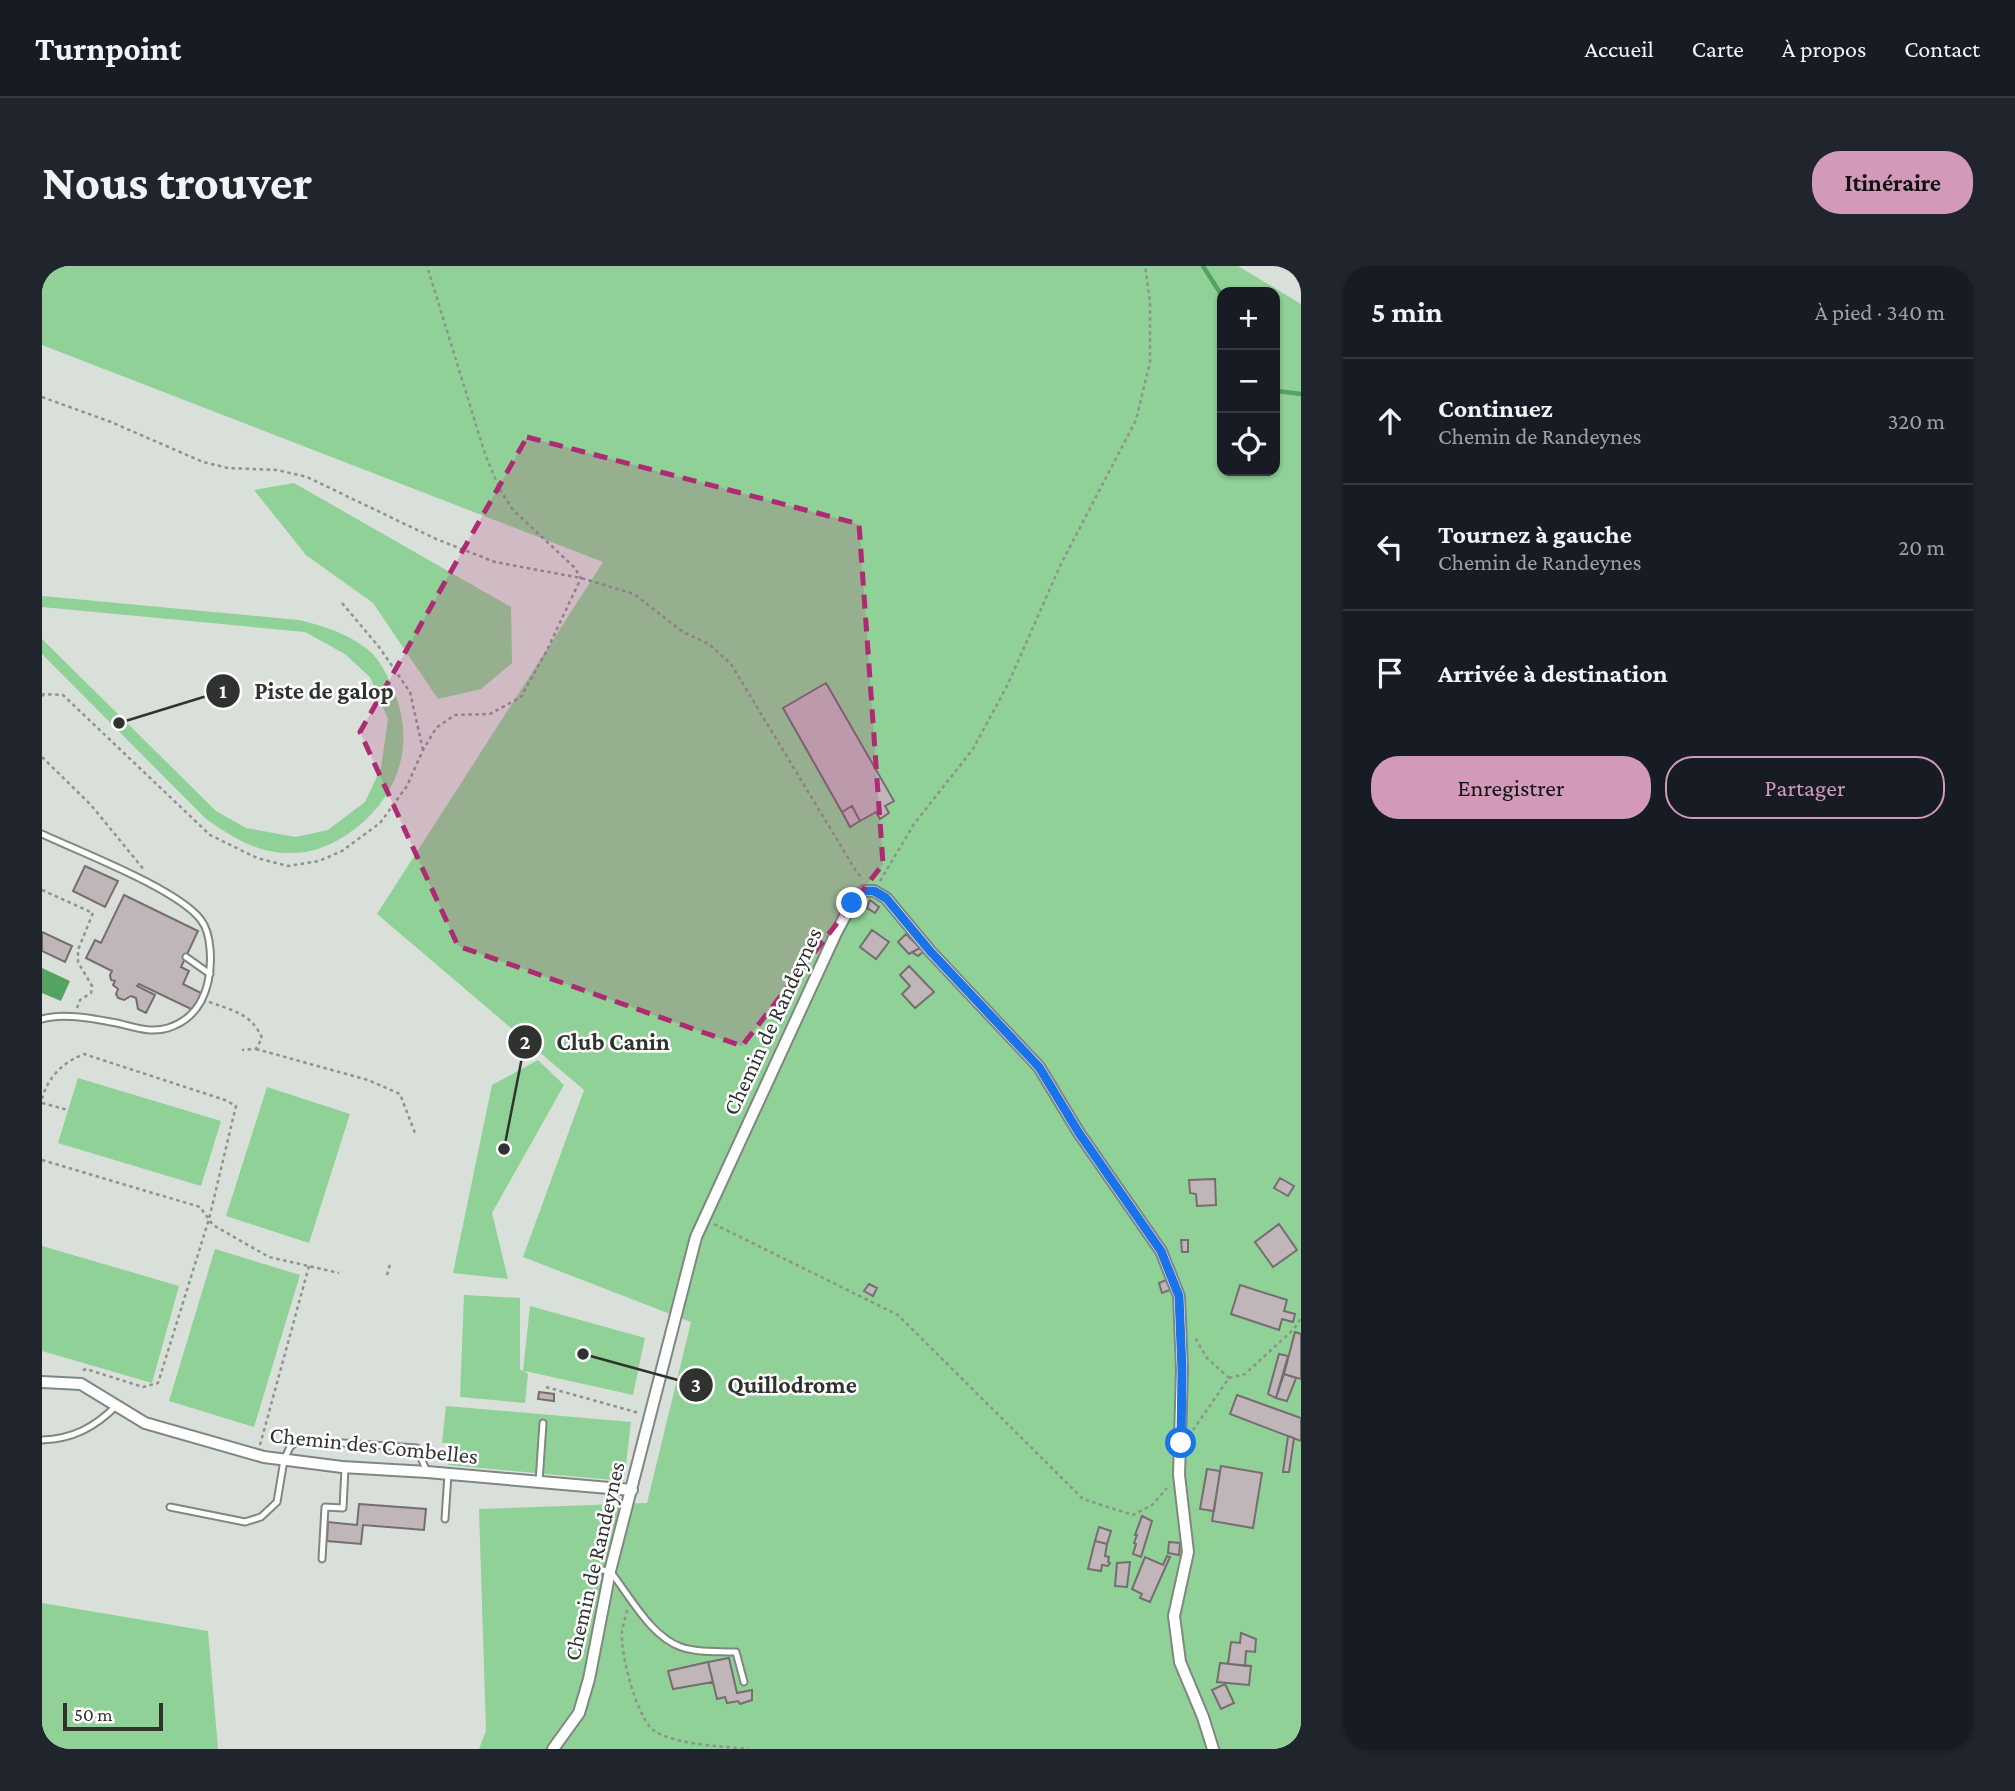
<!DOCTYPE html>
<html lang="fr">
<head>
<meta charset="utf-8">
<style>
  :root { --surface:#171b24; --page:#20242c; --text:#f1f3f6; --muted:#9ea1a6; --line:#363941; --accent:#d399bb }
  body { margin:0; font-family:"Crimson Pro",serif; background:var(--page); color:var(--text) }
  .controls { position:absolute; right:21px; top:21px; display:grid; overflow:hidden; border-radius:14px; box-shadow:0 2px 5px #0004 }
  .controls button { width:63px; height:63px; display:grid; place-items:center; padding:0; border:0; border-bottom:2px solid var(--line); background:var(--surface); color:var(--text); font:35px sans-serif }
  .scale { position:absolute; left:21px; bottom:18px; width:100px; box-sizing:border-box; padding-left:7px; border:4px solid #303230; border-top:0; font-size:19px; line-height:24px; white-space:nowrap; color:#303230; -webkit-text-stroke:5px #fff; paint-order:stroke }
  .stop { position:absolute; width:21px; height:21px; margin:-16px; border:5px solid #1a73e8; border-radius:50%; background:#fff }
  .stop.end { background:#1a73e8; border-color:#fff; box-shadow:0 2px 7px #0008 }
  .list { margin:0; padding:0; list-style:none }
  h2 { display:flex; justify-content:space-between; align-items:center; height:91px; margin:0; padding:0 28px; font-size:30px }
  h2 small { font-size:23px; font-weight:400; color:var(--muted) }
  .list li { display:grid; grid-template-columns:46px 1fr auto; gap:21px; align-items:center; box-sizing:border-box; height:126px; padding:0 28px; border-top:2px solid var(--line) }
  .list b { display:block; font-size:26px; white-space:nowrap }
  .list p { margin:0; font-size:23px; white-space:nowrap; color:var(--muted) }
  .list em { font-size:23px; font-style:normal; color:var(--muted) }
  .actions { display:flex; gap:14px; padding:21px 28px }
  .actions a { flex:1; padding:16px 0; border:2px solid var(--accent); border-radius:28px; text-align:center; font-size:24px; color:var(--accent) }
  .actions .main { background:var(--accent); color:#111 }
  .icon { flex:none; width:38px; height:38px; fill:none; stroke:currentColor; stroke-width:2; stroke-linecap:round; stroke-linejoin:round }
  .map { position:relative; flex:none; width:1259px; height:1483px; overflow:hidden; border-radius:28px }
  header { display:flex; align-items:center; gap:42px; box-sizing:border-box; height:98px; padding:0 35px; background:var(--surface); border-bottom:2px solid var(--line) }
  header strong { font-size:33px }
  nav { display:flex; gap:38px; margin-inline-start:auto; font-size:24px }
  .intro { display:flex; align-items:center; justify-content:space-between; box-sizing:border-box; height:168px; padding:0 42px }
  h1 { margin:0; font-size:49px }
  .button { padding:18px 32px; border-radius:28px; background:var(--accent); color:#111; font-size:24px; font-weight:700 }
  main { display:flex; gap:42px; padding:0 42px }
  aside { flex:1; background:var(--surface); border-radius:28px; box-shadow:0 2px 5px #0004 }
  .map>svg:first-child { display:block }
  .green { fill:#8fd196; fill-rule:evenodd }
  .water { fill:#55a360 }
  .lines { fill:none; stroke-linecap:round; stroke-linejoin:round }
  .stream { stroke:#55a360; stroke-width:4.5 }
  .building { fill:#c0b6ba; stroke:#766d70; stroke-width:2 }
  .lane-casing { stroke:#808781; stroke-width:9 }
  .street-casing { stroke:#808781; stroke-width:14 }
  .path { stroke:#8e938e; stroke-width:2.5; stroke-dasharray:3.5 3.5; stroke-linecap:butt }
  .lane { stroke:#fff; stroke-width:5 }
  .street { stroke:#fff; stroke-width:10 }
  .route { stroke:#1a73e8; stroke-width:9 }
  .marked { fill:#ae2a72; fill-opacity:0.2; stroke:#ae2a72; stroke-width:5; stroke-dasharray:14 9; stroke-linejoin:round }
  .labels { text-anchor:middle; stroke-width:5; stroke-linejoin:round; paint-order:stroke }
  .street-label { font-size:23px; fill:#303230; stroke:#fff }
  .leader { fill:none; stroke:#303230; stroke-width:2.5 }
  .callout-dot { fill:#303230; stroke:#fff; stroke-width:2.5 }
  .mark-label { font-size:21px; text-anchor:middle; font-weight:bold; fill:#fff }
  .callout-label { font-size:24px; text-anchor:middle; font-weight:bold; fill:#303230; stroke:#fff; stroke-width:5; stroke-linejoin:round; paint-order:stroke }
</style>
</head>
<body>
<header>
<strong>Turnpoint</strong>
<nav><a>Accueil</a><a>Carte</a><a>À propos</a><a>Contact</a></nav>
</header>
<div class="intro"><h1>Nous trouver</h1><a class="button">Itinéraire</a></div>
<main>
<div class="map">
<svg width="1259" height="1483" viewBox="0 0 1259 1483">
  <rect width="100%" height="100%" fill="#d9e0d9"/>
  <path class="green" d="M0,0H1196L1259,38V1483H437L444,1465L437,1243L605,1237L649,1056L481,991L542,824L335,648L561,296L0,79ZM1180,26H1233V205H1180Z
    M252,217L469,341L470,397L439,423L396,433L331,337L264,289L212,224Z
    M0,330L257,354C281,360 305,367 325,383C338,393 345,409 351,423C374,476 358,527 314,562C296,576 274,587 251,587C217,589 188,570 163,552L0,388V373L174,545L204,562L254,571L286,564L323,536L339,502L346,453L328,411L303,388L263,366L0,341Z
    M496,794L522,819L450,947L466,1013L411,1007L450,819Z
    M36,812L179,855L159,920L16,877Z
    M225,821L308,848L267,977L184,950Z
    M0,980L137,1020L110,1117L0,1085Z
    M173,983L258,1009L212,1161L127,1135Z
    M422,1029L478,1032V1103L481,1105L488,1040L603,1072L591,1129L483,1105L486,1108L483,1137L418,1131Z
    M404,1140L589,1156L582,1215L406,1199L408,1177H400Z
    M0,1337L166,1365L176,1483H0Z"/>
  <path class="water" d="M0,702L28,715L19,735L0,727Z"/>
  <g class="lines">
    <path class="stream" d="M1161,0L1180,30
      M1233,120L1235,125L1259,128"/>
  </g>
  <path class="building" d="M784,417L852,535L843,540L847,547L838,553L834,546L818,555L810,540L800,546L741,442Z
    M810,540L818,555L808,561L800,546Z
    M43,600L76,615L63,641L31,625Z
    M82,629L156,665L139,701L147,705L141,718L159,727L151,744L97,718L95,720L113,729L104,747L96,743L94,732L89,730L82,734L76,732L74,728L76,723L71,719L73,715L69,714L68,709L70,705L44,692L53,674L59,677Z
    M828,634L837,641L833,647L825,642Z
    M830,664L847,676L834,693L818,681Z
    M0,666L30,680L23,696L0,685Z
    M864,668L878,682L867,688L856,676Z
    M878,682L882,685L876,690L870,686Z
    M867,700L892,726L873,742L860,728L868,720L858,709Z
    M1238,912L1252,920L1246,930L1232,922Z
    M1173,913L1174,939L1155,940L1154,928L1148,927L1147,914Z
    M1237,958L1255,984L1231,1001L1213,976Z
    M1139,974H1146V986H1140Z
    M1124,1014L1128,1024L1120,1027L1117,1017Z
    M827,1018L835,1022L831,1030L822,1025Z
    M1198,1019L1245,1034L1242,1045L1253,1048L1251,1056L1240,1053L1237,1064L1189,1048Z
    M1253,1066L1259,1068V1113L1242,1108Z
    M1237,1088L1246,1090L1234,1132L1226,1128Z
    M1242,1108L1254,1112L1245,1135L1234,1132Z
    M497,1126L512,1128V1135L496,1133Z
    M1195,1129L1259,1152V1175L1188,1148Z
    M1246,1170L1252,1172L1247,1206H1241Z
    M1179,1200L1220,1207L1211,1262L1170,1255Z
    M1165,1203L1178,1205L1172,1245L1158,1243Z
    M317,1238L384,1243L382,1264L321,1259L319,1278L285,1275L286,1256L315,1259Z
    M1100,1250L1110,1255L1099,1291L1091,1288L1094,1278L1092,1277L1095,1269H1093Z
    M1057,1261L1069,1265L1065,1278L1053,1275Z
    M1053,1275L1065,1278L1063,1290L1067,1291L1066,1296L1068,1297L1066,1300L1060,1299L1059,1305L1046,1303Z
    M1127,1276L1138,1277L1137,1289L1126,1287Z
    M1125,1290L1128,1291L1108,1336L1098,1332L1100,1328L1090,1323L1103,1291L1121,1299Z
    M1088,1296L1085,1321L1073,1320L1075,1297Z
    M1199,1367L1214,1373L1213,1386L1204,1385L1203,1400L1186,1398L1189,1376L1198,1377Z
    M687,1392L695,1427L710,1424V1434L698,1438L696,1435L685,1437L683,1431L675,1433L666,1396Z
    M666,1396L671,1416L631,1423L626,1405Z
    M1178,1397L1209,1400L1207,1419L1175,1416Z
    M1183,1418L1192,1437L1179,1443L1170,1424Z"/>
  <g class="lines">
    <defs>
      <path id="lane" d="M0,568C38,586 136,623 159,654C170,668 170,699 166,716C161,738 148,755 126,762C106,768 88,759 69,756C48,752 20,747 0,753
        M144,691L168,708
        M0,1174C31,1173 53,1161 74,1140
        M497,1216L501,1157
        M128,1241L203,1256L219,1251L235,1236L242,1194L248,1181L256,1174L375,1182L385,1206
        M403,1253L406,1208
        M280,1293L283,1241L301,1242L303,1202
        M560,1304L568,1305C588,1330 608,1370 639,1381C656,1387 676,1385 694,1386L702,1416"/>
      <path id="street" d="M0,1116L39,1118L103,1157L222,1191L300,1201L385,1206L590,1224
        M511,1483L537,1447L547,1413L568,1305L654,971L794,667L810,637L822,625H832L844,632L888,685L997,801L1037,867L1119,985L1137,1030L1140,1104L1137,1209L1146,1286L1132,1350L1138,1396L1161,1451L1171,1483"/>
    </defs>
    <use href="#lane" class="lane-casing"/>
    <use href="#street" class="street-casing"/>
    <path class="path" d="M0,131L69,156L161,196L186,202L235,204L265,211L394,273L453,296L539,312L592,328L641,366L667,378L689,398L814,605L821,613
      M300,337L337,381L368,426L381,484
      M0,430L2,428L21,429L168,569L215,592L246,600L277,595L300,585L338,557L365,520L381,484L394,462L413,449L448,448L479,431L504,386L539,312L532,301L471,244L458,224L443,188L385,0
      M0,491L49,539L103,605
      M838,615L872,558L931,483L966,418L1018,300L1094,154L1108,96V36L1103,0
      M0,624L51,647L36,684V696L50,720L49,727L38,734L35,742
      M167,736C190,744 210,748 220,772L214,783L200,784
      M214,783L326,814L358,828L373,867
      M0,833C6,810 22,796 42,788L183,834L194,840L167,953L116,1117L101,1121L44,1103L39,1105
      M0,837L26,844
      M0,894L158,941L171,959L227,991L297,1007
      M672,958L856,1049L1041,1233L1091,1249L1110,1239L1125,1222
      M345,1009L348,998
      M1187,1112L1203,1108L1252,1063L1259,1052
      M504,1121L597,1147
      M1151,1164L1187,1112L1165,1092L1152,1070
      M218,1179L267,1000
      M585,1344C584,1351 581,1358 580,1365C578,1387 594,1448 610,1463C629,1479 681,1480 706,1483"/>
    <use href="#lane" class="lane"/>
    <use href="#street" class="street"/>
  </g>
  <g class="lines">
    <path class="route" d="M810,637L822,625H832L844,632L888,685L997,801L1037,867L1119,985L1137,1030L1140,1104L1139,1177"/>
  </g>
  <path class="marked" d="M485,171L817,258L841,598L700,780L416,680L318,466Z"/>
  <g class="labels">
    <g class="street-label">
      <text transform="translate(730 755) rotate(-65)" y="8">Chemin de Randeynes</text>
      <text transform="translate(332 1179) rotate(6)" y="8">Chemin des Combelles</text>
      <text transform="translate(552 1295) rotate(-77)" y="8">Chemin de Randeynes</text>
    </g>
  </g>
  <path class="leader" d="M77 457L181 425M462 883L483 776M541 1088L654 1119"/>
  <g class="callout-dot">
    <circle cx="77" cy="457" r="7"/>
    <circle cx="462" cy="883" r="7"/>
    <circle cx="541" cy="1088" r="7"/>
    <circle cx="181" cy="425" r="18"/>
    <circle cx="483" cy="776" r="18"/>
    <circle cx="654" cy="1119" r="18"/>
  </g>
  <g class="mark-label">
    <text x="181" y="432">1</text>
    <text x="483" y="783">2</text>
    <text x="654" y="1126">3</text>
  </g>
  <g class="callout-label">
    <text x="282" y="433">Piste de galop</text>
    <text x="571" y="784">Club Canin</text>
    <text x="750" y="1127">Quillodrome</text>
  </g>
</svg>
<div class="controls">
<button>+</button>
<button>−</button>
<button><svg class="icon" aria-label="locate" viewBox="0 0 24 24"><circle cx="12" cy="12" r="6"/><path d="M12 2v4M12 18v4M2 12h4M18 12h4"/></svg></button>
</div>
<div class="scale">50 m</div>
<div class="stop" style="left:1139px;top:1177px"></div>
<div class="stop end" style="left:810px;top:637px"></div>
</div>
<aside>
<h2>5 min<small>À pied · 340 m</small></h2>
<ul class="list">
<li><svg class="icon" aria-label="ahead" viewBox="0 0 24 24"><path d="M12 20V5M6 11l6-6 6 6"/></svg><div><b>Continuez</b><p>Chemin de Randeynes</p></div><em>320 m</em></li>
<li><svg class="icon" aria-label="left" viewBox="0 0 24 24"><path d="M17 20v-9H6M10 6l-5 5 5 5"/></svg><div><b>Tournez à gauche</b><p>Chemin de Randeynes</p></div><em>20 m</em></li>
<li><svg class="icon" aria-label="arrive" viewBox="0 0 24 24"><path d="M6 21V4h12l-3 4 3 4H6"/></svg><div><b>Arrivée à destination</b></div></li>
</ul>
<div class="actions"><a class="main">Enregistrer</a><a>Partager</a></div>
</aside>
</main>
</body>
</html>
